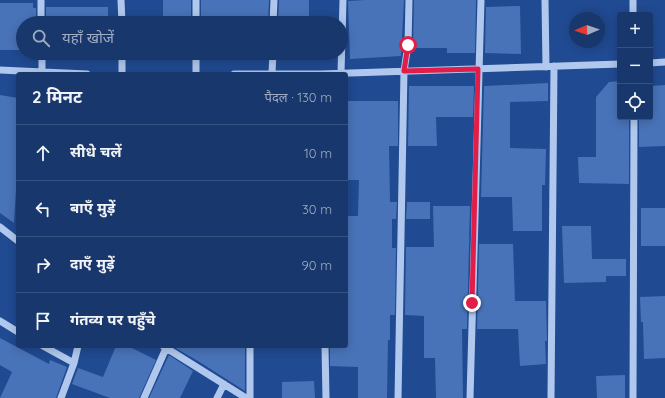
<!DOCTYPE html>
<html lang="hi">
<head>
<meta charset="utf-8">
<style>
  :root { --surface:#18386d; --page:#254375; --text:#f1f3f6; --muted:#9facc2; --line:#365280 }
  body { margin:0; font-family:Quicksand,"Noto Sans Devanagari",sans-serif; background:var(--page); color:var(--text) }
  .controls { position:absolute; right:12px; top:12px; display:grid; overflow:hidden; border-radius:4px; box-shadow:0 2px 10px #0003 }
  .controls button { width:36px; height:36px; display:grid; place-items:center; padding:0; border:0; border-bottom:1px solid var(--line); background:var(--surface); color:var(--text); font:20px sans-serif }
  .compass { position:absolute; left:569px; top:12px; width:36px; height:36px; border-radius:50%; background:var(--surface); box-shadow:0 2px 10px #0003; rotate:268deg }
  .stop { position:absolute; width:12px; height:12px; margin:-9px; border:3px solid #e11d48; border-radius:50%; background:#fff }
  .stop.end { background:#e11d48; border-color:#fff; box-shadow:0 1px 4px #0008 }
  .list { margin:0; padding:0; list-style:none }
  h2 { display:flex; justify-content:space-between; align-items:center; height:52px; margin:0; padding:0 16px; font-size:17px }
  h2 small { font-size:13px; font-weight:400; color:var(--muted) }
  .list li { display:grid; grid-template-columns:26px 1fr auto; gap:12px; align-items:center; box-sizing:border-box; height:56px; padding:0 16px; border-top:1px solid var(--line) }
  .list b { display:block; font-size:15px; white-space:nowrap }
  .list em { font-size:13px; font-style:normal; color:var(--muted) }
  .icon { flex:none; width:22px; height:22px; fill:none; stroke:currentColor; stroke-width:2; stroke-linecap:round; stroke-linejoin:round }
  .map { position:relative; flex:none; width:665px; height:398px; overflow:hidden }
  .search { position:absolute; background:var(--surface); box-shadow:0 2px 10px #0003; left:16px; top:16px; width:332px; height:44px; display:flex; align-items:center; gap:10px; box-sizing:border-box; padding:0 14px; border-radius:22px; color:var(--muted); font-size:15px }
  .panel { position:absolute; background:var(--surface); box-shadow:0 2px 10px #0003; left:16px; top:72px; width:332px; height:276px; border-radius:4px }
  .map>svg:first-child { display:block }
  .building { fill:#4973b8 }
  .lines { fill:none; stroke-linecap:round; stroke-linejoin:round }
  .minor { stroke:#b0c8ed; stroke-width:7 }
  .route { stroke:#e11d48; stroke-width:5 }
</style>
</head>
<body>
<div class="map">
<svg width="665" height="398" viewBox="0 0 665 398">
  <rect width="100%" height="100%" fill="#204a91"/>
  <path class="building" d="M163,0H191V23H163Z
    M201,0H269L268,23H201Z
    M279,0H309V23H278Z
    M366,0H404L401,56L350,59L348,1Z
    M414,0H476L475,53H447V48H413Z
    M0,3H33V8H36V23H23V50H0Z
    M520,6L521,54L485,53L486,7Z
    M46,7H108V23H46Z
    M620,81V117H629V184L579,183L578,157H596V97L609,82Z
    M548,83V101L510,102V148L546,149L545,185H542V231H513L512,197H481L484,86Z
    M665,85V146L639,147V117H650V86Z
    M409,86H474L473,117H436L437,146H408Z
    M0,95L18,98V157L14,223L0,213Z
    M346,101H398V146H389L390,202H397L396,219H392V248H396L395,315H390V340H388L387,398H358V367L330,366V346H346V216H358L359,180H346Z
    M407,202H430V219H406Z
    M433,206H470L467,329H462L463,398H436L435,358H424V316L405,315L406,247H434Z
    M641,208H665V246H641Z
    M562,226H591L592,259H626V276H606V282L564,283Z
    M479,244H513L515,301H546L547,341H545L546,364L520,366L518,329H477Z
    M665,296V358L644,359L643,322H641L640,297Z
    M0,338L49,364L50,360L67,367L56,398H0L12,372L0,365Z
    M116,346H128L156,360L139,398H110L72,384L78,368L103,377Z
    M172,346H245V391L198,361Z
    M169,355L193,371L180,398H149Z
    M625,375V398H597L596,376Z
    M314,381L315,398H282V382Z"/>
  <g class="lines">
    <path class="minor" d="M41,0V23
      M121,0L122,23
      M196,0V23
      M545,0L546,67
      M633,0V15
      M273,23L274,0
      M42,53V72
      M122,53V74
      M196,53V74
      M650,63L665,62
      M0,70L87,74
      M272,73L273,53
      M341,73L343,0
      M234,74H320L620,64
      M0,227L18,241
      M0,321L18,332
      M43,346L74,363
      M163,346L246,398
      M250,346V398
      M325,346L326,398
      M61,398L74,363L78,346
      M144,398L167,346
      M217,398L224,384
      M398,398L404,71L408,45L409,0
      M470,398L481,0
      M551,398L554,66
      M633,398L634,117"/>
  </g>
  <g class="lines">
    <path class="route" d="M408,45L404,71L478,69L472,303"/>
  </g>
</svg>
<div class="controls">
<button>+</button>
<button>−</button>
<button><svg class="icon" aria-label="locate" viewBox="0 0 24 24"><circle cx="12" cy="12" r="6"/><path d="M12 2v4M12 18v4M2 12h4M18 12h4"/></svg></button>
</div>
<svg class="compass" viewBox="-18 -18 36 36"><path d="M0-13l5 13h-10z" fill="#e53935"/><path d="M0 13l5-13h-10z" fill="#9facc2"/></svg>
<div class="stop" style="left:408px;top:45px"></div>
<div class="stop end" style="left:472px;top:303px"></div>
<div class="search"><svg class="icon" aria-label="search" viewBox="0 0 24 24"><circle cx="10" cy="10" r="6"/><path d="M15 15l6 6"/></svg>यहाँ खोजें</div>
<section class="panel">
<h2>2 मिनट<small>पैदल · 130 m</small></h2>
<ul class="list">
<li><svg class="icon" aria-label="ahead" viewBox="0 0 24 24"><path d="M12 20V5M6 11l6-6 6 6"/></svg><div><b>सीधे चलें</b></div><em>10 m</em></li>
<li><svg class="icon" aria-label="left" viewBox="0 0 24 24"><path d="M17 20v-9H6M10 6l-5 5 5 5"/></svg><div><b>बाएँ मुड़ें</b></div><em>30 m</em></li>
<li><svg class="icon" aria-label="right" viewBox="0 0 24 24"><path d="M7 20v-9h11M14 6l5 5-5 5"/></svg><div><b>दाएँ मुड़ें</b></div><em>90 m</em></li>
<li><svg class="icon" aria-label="arrive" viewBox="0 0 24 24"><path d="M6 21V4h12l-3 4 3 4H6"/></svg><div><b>गंतव्य पर पहुँचे</b></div></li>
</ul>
</section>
</div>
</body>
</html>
